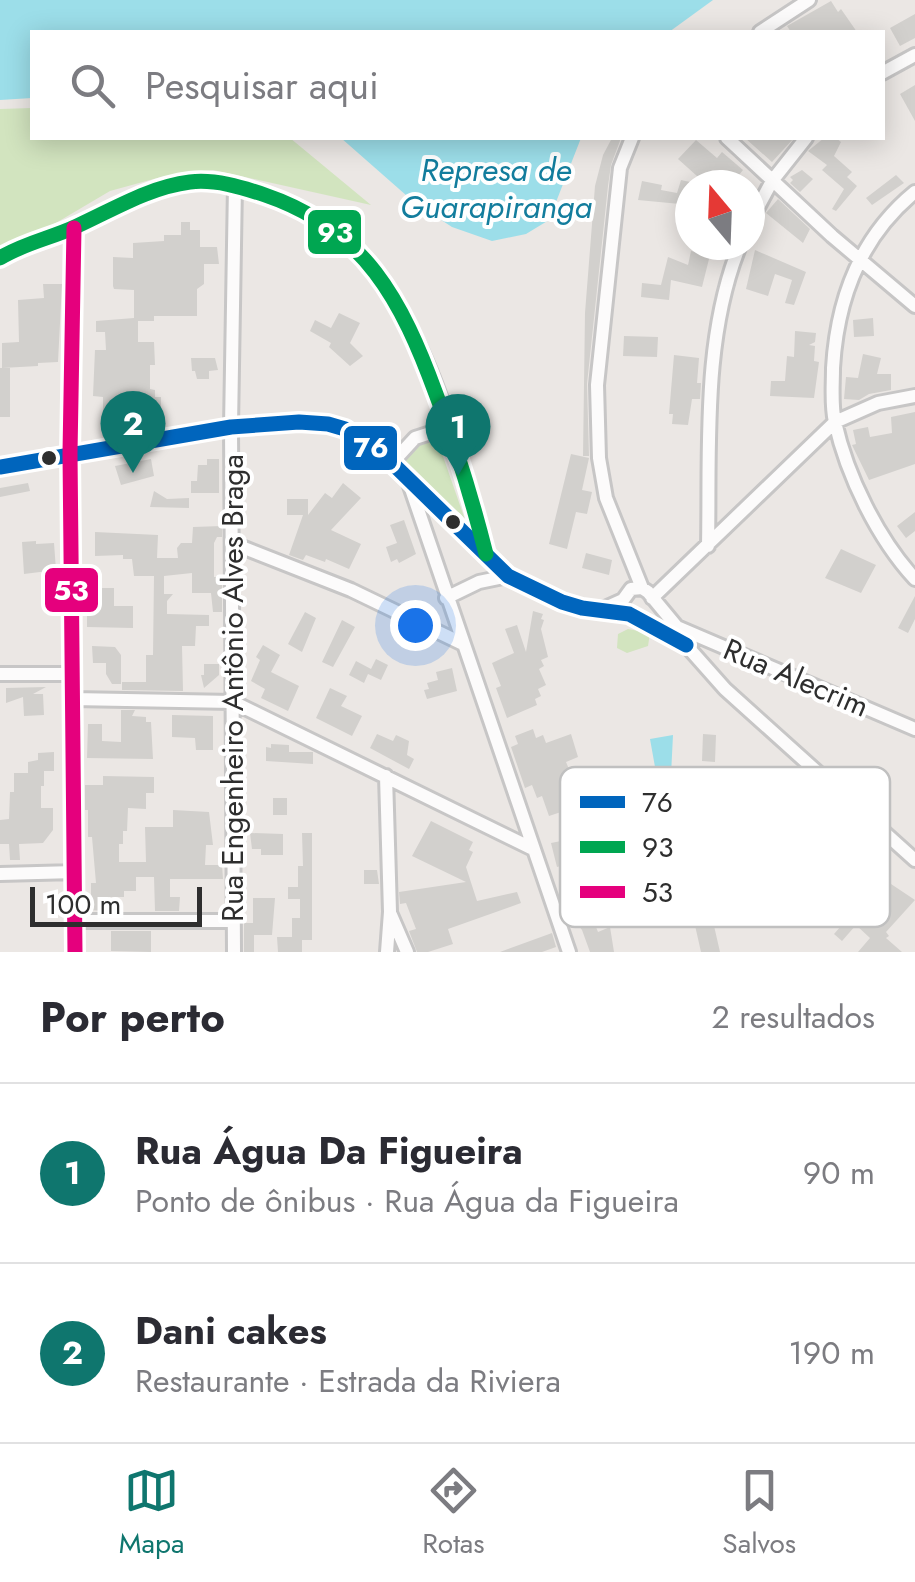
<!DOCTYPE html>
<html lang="pt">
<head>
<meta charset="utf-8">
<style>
  :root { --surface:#fff; --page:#f2f2f3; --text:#2b2b33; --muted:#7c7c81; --line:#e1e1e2; --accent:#0f766e }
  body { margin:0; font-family:Jost,sans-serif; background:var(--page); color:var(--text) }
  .compass { position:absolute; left:675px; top:170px; width:90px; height:90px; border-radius:50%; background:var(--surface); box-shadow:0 5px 25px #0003; rotate:341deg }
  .scale { position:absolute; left:30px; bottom:25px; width:172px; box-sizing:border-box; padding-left:10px; border:5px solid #2e2e2e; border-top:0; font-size:28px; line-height:35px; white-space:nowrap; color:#2e2e2e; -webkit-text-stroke:8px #fff; paint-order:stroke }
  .you { position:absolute; left:415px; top:625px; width:35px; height:35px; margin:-25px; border:8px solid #fff; border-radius:50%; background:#1a73e8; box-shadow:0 0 0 15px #1a73e833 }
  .badge { display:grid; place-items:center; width:65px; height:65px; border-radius:50%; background:var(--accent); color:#fff; font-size:32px; font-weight:700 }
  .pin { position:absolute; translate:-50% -82px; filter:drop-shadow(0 2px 5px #0008) }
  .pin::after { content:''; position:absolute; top:52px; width:35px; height:30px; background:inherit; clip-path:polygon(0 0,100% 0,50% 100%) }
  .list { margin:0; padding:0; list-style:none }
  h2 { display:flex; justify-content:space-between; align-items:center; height:130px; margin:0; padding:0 40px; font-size:42px }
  h2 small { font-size:32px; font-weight:400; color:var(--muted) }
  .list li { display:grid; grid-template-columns:65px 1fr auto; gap:30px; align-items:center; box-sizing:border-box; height:180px; padding:0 40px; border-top:2px solid var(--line) }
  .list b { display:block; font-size:38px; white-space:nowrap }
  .list p { margin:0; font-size:32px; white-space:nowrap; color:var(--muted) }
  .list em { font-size:32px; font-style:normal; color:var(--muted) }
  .icon { flex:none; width:55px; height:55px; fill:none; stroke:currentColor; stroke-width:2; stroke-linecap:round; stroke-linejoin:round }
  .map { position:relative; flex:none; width:915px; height:952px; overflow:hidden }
  .search { position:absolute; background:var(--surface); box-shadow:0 5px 25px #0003; left:30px; right:30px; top:30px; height:110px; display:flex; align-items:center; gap:25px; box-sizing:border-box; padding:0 35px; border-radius:0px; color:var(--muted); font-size:38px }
  .sheet { height:490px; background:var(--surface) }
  nav { display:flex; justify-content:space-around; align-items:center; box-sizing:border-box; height:140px; border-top:2px solid var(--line); background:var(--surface); font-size:28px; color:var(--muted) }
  nav a { display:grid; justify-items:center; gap:5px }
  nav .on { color:var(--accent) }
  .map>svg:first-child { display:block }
  .green { fill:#d2e4bf }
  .water { fill:#9cdee9 }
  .building { fill:#d2d0cd }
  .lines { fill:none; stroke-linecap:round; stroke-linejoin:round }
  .minor-casing { stroke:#c7c6c6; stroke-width:18 }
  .minor { stroke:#fcfbfb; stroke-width:12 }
  .bus-1-casing { stroke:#fff; stroke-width:22 }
  .bus-2-casing { stroke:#fff; stroke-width:22 }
  .bus-3-casing { stroke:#fff; stroke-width:22 }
  .bus-1 { stroke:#0065bd; stroke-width:15 }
  .bus-2 { stroke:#00a651; stroke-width:15 }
  .bus-3 { stroke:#e5007d; stroke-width:15 }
  .bus-dot { fill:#2e2e2e; stroke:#fff; stroke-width:4 }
  .labels { text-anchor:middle; stroke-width:8; stroke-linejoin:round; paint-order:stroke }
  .street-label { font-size:30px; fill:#2e2e2e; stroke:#fff }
  .water-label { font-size:32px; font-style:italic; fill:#137d9d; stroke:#fff }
  .key { fill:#fff; stroke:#c0c0c0; stroke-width:2.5 }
  .key-label { font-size:28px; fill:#2e2e2e }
  .line-badge { stroke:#fff; stroke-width:4 }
  .badge-label { font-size:28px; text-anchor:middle; font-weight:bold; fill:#fff }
</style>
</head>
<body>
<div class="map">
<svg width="915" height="952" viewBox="0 0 915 952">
  <rect width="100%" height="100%" fill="#ebe7e4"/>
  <path class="green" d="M32,108V138H290L371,205L213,170L161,177L110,191L0,256V109Z
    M436,436L471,537L396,461L420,441Z
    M628,629L650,633L648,646L627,653L617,648L618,634Z"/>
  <path class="water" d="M0,0H713L669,32H32V98L0,100Z
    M341,138H581L549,220L526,234L492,241L452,227L415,203Z
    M673,735L670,795L658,806L645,797L657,778L650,739Z"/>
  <path class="building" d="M831,1L838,12L841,9L857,32H791L787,26Z
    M915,14V38L900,46L890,28Z
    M915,85V121L900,94Z
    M612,138H621L611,165L608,186L587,384L589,456H583L585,313L595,186L603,155Z
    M745,138H794L772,162Z
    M824,138H836L841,142L834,156L852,172L847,177L857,186L836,211L832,209L844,189L822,170L827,165L808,151Z
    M696,140L717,158L722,152L743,170L731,185H707L678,159Z
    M802,170L813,179L800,192L790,183L793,180L790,177Z
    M896,175L904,183L872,205L866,198Z
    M681,180L690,182V201L681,197L680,204L638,200L642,181L662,185L661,190L677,193Z
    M778,199L810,229L803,243L766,213Z
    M181,222H190V230H200V247H217L219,264H204V284L197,289V316H154V321H138V342H154L155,365H150V389L155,390V397H161V413L103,415V397L93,396L95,350H106L105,332H96V321L134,318V290L114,289L113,286V257L133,258V243L164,241V235H181Z
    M755,250L806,272L794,305L785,303L792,280L775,274L768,296L746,289Z
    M691,251L710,255L702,287L671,280L669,300L641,297L642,283L661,285L668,257L688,265Z
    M43,284H62L58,362L38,363V366L2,368V343L19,342L18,300L44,298Z
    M339,313L360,323L350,343L363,356L350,366L329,347L331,343L310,331L315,320L331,328Z
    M873,318L874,336L854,337L853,320Z
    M795,331L816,333L815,342L809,345L815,346L814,361L819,362L814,398L770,396L771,381H785L787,356L794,357Z
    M624,336L658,337L657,357L623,356Z
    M863,354L881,358L877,374H891V390L869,394L859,400L844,399L846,377L858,378Z
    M674,355L699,358L697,383H701L700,399H692L688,425L672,424L673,414H669Z
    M191,358H215L218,370L209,371V379H197L195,371H192Z
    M10,367V417H0V368Z
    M915,412V464L869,480L852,445L856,444L853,430L868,427L870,437L892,433L891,417Z
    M571,454L589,458L582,490L592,492L587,514L576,512L567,549L549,544Z
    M151,459L154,476L121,485L115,466Z
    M207,459H219V493H191V481H197L198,465H207Z
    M28,483L30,491L0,497V488Z
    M343,483L361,498L331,530L361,544L349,569L326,559L325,562L306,555L303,560L289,555L303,515H287V499H308V515L325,493L332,498Z
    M154,491L167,499L189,498V508L150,507Z
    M915,512V531L906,538L897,526Z
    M404,520L416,554L399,563L397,559L391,562L386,547L397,543L390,525Z
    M222,526V537H217L214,543V577H222V612H213L211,593H192V573L164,576V594H173L167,601V614L209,615V626H196L195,646H182L183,691L122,690V682H146V655H153L154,576H134L132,559H123V555L95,556V532L158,535L157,558H178L177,548L181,543H192L193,527Z
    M36,541V544L54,543L56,570L24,574L22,542Z
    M841,549L876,565L861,593L825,578Z
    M586,553L612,560L609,575L582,568Z
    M95,588H114V606H133V628L87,627V610H95Z
    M915,596V619L908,633L898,628Z
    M533,611L543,614L541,619L544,620L541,629L548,657L541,660L544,666L539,669L546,685L538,689L541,696L535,699L537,705L507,718L496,688L501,686L492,663L514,653L505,629L517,625L526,652Z
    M305,612L316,618L302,652L288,644Z
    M342,620L355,627L333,667L322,662Z
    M263,645L280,655L271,672L299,686L288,711L261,698L265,689L251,681L260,660L256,657Z
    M92,646L115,647L121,655V684H112L106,674V663H93Z
    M376,659L388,665L381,680L368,674L364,683L349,675L356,661L371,669Z
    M204,664H219V675L204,688L201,675H204Z
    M452,668L457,691L427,699L424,690L429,689L427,683L438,680L436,672Z
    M46,687L33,694H43L44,715L24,716L23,697L6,703V688Z
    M330,688L347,696L341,706L362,716L352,736L316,718Z
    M121,710H135L132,716L146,717V722H151L153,759L87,758L88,724H102V741L121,742Z
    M172,715L213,716V750H196L195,738L172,737Z
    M533,729L536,738L543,735L546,743L571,734L578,757L566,762L574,781L590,776L593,785L588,787L587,808L576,811V807L549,816L542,796L537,798L532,785L525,788L511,747L518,744L515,736Z
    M377,734L393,741L396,735L409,741L407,755L414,759L409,769L370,748Z
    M703,734L716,735L715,762L702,761Z
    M271,744L289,745V752H313V764L266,761V747L271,748Z
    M54,752V771H44V786H41V808H53V830L43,843L19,844L20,860H10L9,844H0V820L9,819L10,792H14V773H28V762L38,760V753Z
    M103,776L154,777V793H146V809L128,808L127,831H123V844H119V862H146L145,827H173V810L209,812L213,845H206L205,865H222L223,879H170V897H180L179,911H155L154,877H136V891H124V897H108V911L86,910L84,896H91V883H96L92,837H88V810H85V785H103Z
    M273,798H287V815H273Z
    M431,821L473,842L469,850L473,852L466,867L477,901L517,892L521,903L448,929L453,944L428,952H417L409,931L416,929L406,903L400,904L399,892L466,882L412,856Z
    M250,833L283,834V855H261V849H252Z
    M302,833H312V940H302V952H278L277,937H292V918H300V899H288V887H298V866H303Z
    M566,840L572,863L557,867L551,843Z
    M364,870H377L379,884H364Z
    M891,884L915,900L886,932L889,936L886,938L902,952H858L870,938L856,925L842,941L834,934L856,909L863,915Z
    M253,898H275L272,935H254V952H244V923H253Z
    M593,915L602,917L594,922L598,932L610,927L614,952H590L582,930L579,926L573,928L570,918Z
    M712,917L720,952H701L694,921Z
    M111,931H151V952L111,951Z
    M552,933L556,947L542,952H500Z"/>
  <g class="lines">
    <defs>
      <path id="minor" d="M760,32L809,0
        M882,73L915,55
        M632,138L620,168L597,385L599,458L606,498L642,588
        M727,138L832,236L915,306
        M915,192C860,237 837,299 833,368C833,386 831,405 835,422C847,476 878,539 915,579
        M750,222L772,181L806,138
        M74,228L70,453L75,952
        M0,258C24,243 52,238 78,226C114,209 150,187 191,182C216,179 242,187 265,195C413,245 451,421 486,555
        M392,463L415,438L449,427
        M0,467L231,427L299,422L328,424L345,429L392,463L508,576L562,602L582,608L629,614L686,645
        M408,480L569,952
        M234,544L351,590L461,643
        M708,546C710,448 702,338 740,245
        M446,598L479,582L508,576
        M652,598L835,422L878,403L915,396
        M603,609L623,600L631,589L642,588L648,592L677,627L686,645L725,689L915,860
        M677,627L915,729
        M0,674H71
        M73,699L233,702L531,848
        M386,776L390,912L387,952
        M0,874L75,872
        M391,915L407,952
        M75,921H234
        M234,952L231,427L235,185"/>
    </defs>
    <use href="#minor" class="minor-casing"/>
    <use href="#minor" class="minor"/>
    <defs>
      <path id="bus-1" d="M0,467L231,427L299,422L328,424L345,429L392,463L508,576L562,602L582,608L629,614L686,645"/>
      <path id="bus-2" d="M0,258C24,243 52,238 77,226C114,209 150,187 190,182C215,179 241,187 265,195C365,229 402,301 436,394C456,446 472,499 486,554"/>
      <path id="bus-3" d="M74,228L70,453L75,952"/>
    </defs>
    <use href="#bus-1" class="bus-1-casing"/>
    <use href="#bus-2" class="bus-2-casing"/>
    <use href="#bus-3" class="bus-3-casing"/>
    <use href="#bus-1" class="bus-1"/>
    <use href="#bus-2" class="bus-2"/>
    <use href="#bus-3" class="bus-3"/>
  </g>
  <g class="bus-dot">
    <circle cx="49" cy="458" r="9"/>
    <circle cx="453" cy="522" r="9"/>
  </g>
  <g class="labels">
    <g class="street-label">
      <text transform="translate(796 678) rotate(23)" y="10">Rua Alecrim</text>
      <text transform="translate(233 688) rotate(-90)" y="10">Rua Engenheiro Antônio Alves Braga</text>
    </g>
    <g class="water-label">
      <text x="496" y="181">Represa de<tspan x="496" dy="37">Guarapiranga</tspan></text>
    </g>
  </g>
  <rect x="560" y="767" width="330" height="160" rx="15" class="key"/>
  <rect x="580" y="796" width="45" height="12" fill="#0065bd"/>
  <rect x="580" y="841" width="45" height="12" fill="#00a651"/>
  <rect x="580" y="886" width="45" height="12" fill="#e5007d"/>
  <g class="key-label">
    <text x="642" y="812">76</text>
    <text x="642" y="857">93</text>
    <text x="642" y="902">53</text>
  </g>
  <g class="line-badge">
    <rect x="306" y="208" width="57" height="48" rx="10" fill="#00a651"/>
    <rect x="342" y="424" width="57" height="48" rx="10" fill="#0065bd"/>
    <rect x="43" y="566" width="57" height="48" rx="10" fill="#e5007d"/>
  </g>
  <g class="badge-label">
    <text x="335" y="242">93</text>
    <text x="371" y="457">76</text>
    <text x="71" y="600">53</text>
  </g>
</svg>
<svg class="compass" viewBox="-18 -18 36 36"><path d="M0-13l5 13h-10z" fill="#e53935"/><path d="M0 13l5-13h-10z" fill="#7c7c81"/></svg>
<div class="scale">100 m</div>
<div class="you"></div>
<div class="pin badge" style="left:458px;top:476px">1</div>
<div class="pin badge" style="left:133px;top:473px">2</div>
<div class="search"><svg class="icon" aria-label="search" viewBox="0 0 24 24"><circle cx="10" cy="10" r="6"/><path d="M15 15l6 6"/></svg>Pesquisar aqui</div>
</div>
<section class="sheet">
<h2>Por perto<small>2 resultados</small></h2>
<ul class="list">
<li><span class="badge">1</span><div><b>Rua Água Da Figueira</b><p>Ponto de ônibus · Rua Água da Figueira</p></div><em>90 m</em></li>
<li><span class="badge">2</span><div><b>Dani cakes</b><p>Restaurante · Estrada da Riviera</p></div><em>190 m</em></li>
</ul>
</section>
<nav>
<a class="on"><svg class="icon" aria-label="map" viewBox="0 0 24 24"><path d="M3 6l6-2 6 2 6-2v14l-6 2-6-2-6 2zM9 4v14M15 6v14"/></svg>Mapa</a>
<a><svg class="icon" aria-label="directions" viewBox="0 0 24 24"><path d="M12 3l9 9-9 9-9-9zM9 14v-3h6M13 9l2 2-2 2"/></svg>Rotas</a>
<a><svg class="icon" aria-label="saved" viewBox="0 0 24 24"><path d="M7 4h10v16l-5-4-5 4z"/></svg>Salvos</a>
</nav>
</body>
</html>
